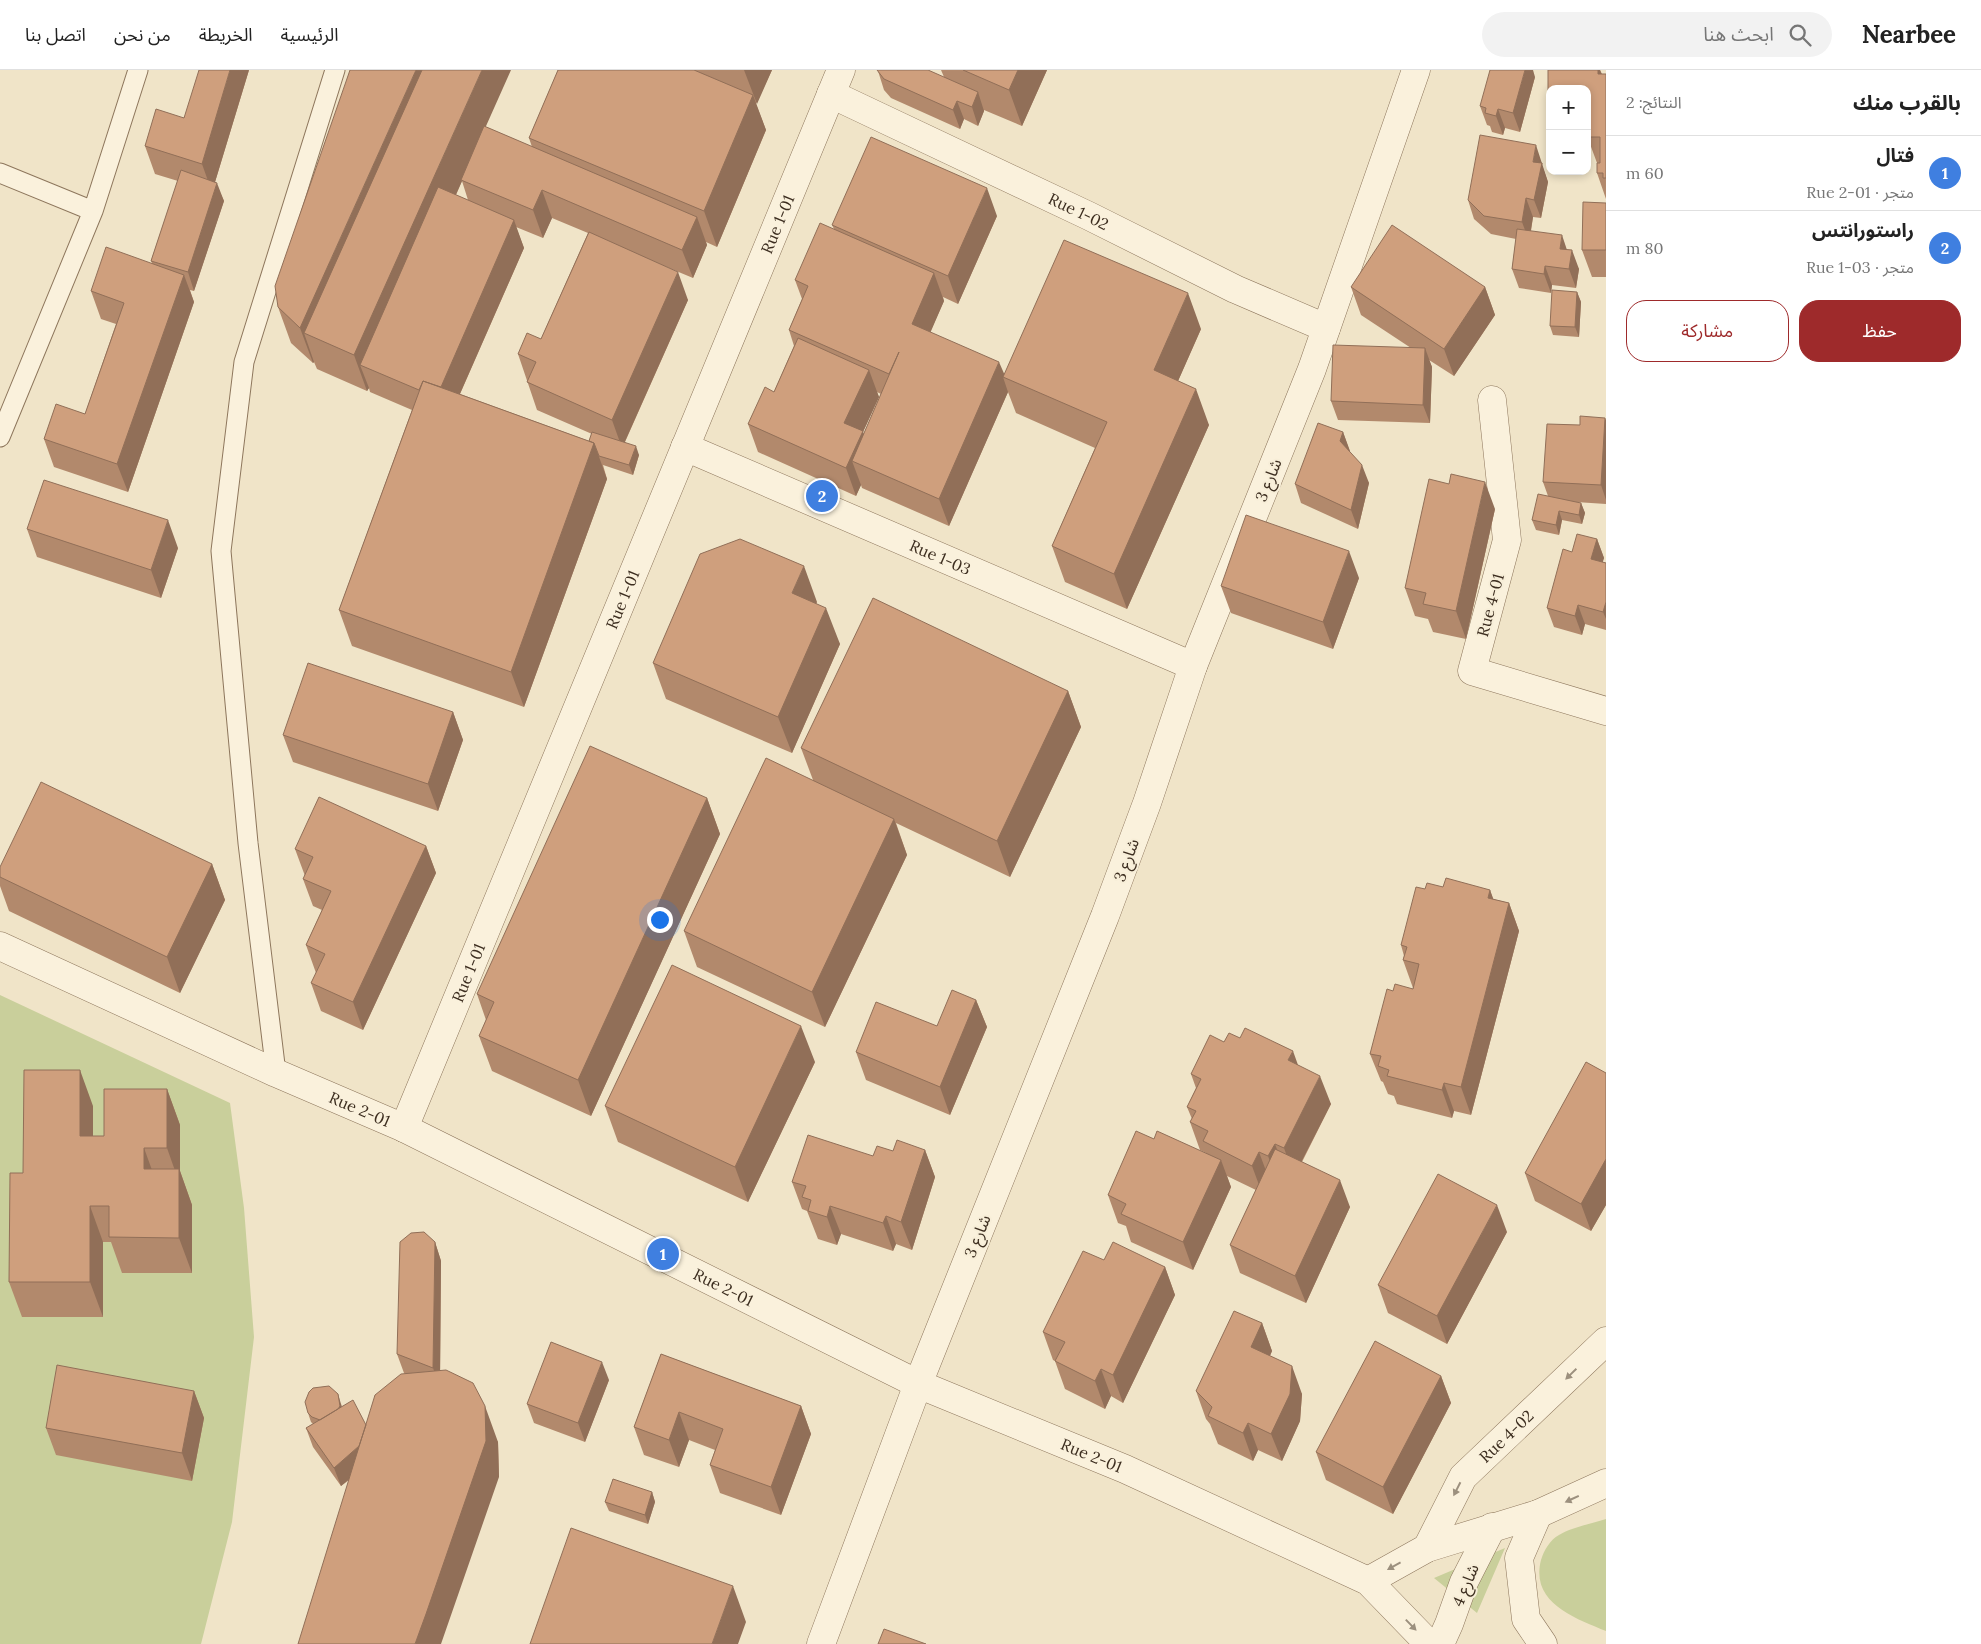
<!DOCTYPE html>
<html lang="ar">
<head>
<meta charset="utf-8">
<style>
  :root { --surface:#fff; --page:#f2f2f2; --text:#222; --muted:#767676; --line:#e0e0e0; --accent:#9e2a2b }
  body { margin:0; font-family:Lora,"Noto Sans Arabic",serif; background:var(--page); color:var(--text); direction:rtl }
  .controls { position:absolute; right:15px; top:15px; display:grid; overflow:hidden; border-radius:10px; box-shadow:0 2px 8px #0003 }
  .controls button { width:45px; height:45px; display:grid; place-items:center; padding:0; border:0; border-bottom:1px solid var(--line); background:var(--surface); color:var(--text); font:25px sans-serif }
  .you { position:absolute; left:659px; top:849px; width:18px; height:18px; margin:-12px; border:4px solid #fff; border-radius:50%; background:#1a73e8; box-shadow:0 0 0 8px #1a73e833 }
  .badge { display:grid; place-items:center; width:32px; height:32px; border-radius:50%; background:var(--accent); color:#fff; font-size:16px; font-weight:700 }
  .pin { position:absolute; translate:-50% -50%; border:2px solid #fff; box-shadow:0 1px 5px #0006 }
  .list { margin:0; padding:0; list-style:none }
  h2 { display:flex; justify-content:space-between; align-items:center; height:65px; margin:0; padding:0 20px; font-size:21px }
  h2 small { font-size:16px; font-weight:400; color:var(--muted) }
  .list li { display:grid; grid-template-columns:32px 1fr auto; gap:15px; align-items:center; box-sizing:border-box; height:75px; padding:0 20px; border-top:1px solid var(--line) }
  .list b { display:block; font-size:19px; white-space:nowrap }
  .list p { margin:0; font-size:16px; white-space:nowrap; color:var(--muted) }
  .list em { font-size:16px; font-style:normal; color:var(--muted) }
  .actions { display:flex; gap:10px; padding:15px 20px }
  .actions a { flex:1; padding:11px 0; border:1px solid var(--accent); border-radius:20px; text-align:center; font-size:18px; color:var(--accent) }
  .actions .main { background:var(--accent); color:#fff }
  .icon { flex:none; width:28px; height:28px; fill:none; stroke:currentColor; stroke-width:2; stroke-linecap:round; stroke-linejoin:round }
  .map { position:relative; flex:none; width:1606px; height:1574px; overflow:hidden; direction:ltr }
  header { display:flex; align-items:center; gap:30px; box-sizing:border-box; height:70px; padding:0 25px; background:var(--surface); border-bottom:1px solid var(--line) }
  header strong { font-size:24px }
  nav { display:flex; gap:28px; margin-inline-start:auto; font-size:18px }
  .search { width:350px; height:45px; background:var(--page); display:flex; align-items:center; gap:12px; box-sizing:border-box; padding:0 18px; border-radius:28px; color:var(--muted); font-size:19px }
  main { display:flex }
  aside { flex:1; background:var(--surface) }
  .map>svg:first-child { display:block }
  .green { fill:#c9cf9b }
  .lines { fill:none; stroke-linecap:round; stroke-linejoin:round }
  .lane-casing { stroke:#8d765c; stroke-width:21 }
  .street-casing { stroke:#8d765c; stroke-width:29 }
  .lane { stroke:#faf1dc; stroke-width:19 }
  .street { stroke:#faf1dc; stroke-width:28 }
  .wall { fill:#b2896c; fill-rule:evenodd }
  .shaded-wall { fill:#916f58 }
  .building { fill:#cf9f7d; stroke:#916f58 }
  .oneway { fill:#9c907e }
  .labels { text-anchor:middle; stroke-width:4; stroke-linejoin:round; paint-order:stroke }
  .street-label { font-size:16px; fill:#3d2e20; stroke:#f7eed8 }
</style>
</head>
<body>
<header>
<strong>Nearbee</strong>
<div class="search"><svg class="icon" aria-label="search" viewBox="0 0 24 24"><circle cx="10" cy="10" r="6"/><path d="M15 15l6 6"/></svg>ابحث هنا</div>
<nav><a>الرئيسية</a><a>الخريطة</a><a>من نحن</a><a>اتصل بنا</a></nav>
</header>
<main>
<aside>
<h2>بالقرب منك<small>النتائج: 2</small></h2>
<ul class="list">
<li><span class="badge" style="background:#3f7fe0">1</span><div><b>فتال</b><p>متجر · Rue 2-01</p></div><em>60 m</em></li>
<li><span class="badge" style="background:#3f7fe0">2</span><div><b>راستورانتس</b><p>متجر · Rue 1-03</p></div><em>80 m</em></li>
</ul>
<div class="actions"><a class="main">حفظ</a><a>مشاركة</a></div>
</aside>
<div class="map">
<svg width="1606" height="1574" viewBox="0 0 1606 1574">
  <rect width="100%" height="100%" fill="#f0e4c8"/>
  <path class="green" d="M0,925L230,1033L244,1138L254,1267L232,1452L201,1574H0Z
    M1606,1449V1561C1575,1548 1530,1533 1541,1490C1544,1480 1550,1470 1559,1465C1572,1457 1591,1454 1606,1449Z
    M1505,1478L1477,1543L1434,1508Z"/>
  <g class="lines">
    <defs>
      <path id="lane" d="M0,103L93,141L138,0
        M0,367L93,141
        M276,1003L248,773L221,481L244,292L335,0"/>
      <g id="street">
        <path id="s1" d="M831,24L1089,146L1235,219L1326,258"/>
        <path d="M1492,330L1507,470L1472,601L1606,641"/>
        <path id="s2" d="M685,377L1193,596"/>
        <path id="s3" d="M0,876L276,1003L404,1058L918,1314L1125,1399L1368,1511L1429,1574"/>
        <path id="s4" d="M404,1058L841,0"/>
        <path d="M1538,1444L1519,1488L1526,1549L1543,1574"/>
        <path id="s5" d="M1427,1478L1463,1407L1606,1271"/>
        <path d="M1368,1511L1427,1478L1538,1444L1606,1413"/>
        <path d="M821,1574L918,1314L1105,846L1147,733L1193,596L1312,299L1416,0"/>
        <path d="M1440,1574L1449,1554L1464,1512L1492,1457"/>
      </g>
    </defs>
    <use href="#lane" class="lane-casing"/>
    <use href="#street" class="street-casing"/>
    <use href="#lane" class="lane"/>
    <use href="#street" class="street"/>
  </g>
  <path class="wall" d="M249,0L215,112L224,131L194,221L190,220L194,232L128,422L54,397L44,369L85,344L116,254L101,249L91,221L152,193L151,191L178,111L155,104L145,76Z
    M558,0H772L756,34L766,60L717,177L706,172L707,175L693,208L645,188L688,230L625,372L639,385L633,405L603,395L607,409L524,637L352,576L339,540L412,340L370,322L369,318L367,321L317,299L314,292L313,293L291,273L278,237L486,57L532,77L529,68ZM462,111L468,130L456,125ZM552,148L588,163L541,269L518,284L537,340L592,364L589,371L460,324L524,178L516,157L543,168Z
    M941,0H1047L1022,56L984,40V41L978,56L964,49L960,59L891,28L884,20L878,1L944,7Z
    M1548,0H1600L1602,4H1606V129L1597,103V93L1590,74H1587V19H1550V27L1548,21Z
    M1535,7L1520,62L1505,58L1503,65L1492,62L1490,56L1487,55L1480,36Z
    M1543,93L1542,95L1548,112L1541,148L1533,147L1531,161L1567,180L1579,199L1576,218L1552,215L1551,223L1519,218L1512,199L1516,169L1491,164L1474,149L1468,130Z
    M1606,133V207H1592L1582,180Z
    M997,146L958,234L943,227L944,231L930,262L1004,305L1201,259L1178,311L1209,355L1127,539L1065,512L1052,476L1095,378L1016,343L1008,322L949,456L862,418L861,415L856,426L758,382L748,354L774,322L794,276L789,260L802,229L795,210L834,159L832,155ZM877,322L881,324L864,364L863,362L879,327Z
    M1351,217H1485L1495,245L1454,306L1429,290L1432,297L1430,353L1338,350L1331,331L1411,278L1361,245Z
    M1577,222L1581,232L1579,267L1553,265L1550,256Z
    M1606,350V434L1576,432L1581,433L1585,443L1582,454L1562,450L1559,465L1536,460L1532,450L1548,426L1543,412L1580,355Z
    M1343,362L1350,382L1369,413L1358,459L1301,433L1295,414Z
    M1495,439L1466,569L1433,562L1428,549L1415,546L1405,518Z
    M27,459L178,478L161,528L37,487Z
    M1597,469L1604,488L1602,492L1606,493V560L1585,554L1582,565L1554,557L1547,538L1572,482Z
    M1359,508L1333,579L1231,543L1221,516Z
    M817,532L816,533L840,574L792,683L666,629L653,593Z
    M1068,621L1081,657L1010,807L896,753L907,785L825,957L697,897L684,861L813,710L801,678Z
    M453,642L463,670L438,741L293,692L283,665Z
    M707,728L720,764L591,1046L492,1001L479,966L486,950L477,924Z
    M426,776L436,803L363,960L321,941L311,913L316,903L306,875L322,840L313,836L303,809L305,806L295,779Z
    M212,794L225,830L180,923L9,841L0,816V797Z
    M1443,817L1490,820L1493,829L1509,833L1519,861L1471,1045L1454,1041L1452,1048L1397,1034L1394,1026L1388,1024L1383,1012L1381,1011L1370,984L1393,921L1413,919V918L1403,890L1404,886L1401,875L1425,819Z
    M976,930L987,957L950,1045L866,1010L856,982L937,956Z
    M1224,972L1298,995L1331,1034L1302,1092L1350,1137L1306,1233L1240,1203L1230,1175L1256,1120L1227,1106L1231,1117L1193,1200L1131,1172L1126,1156L1118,1153L1108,1125L1154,1069L1206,1083L1200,1080L1190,1052L1192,1049L1187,1037L1196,1018L1191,1004Z
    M815,992L748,1132L618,1072L605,1036Z
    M1606,1003V1135L1591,1161L1535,1131L1525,1103Z
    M167,1019L180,1055V1101L192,1135V1203H122L111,1172H103V1247H22L9,1212L23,1103L93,1036V1066H104Z
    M925,1080L935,1107L912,1180L896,1174L893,1181L841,1164L837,1175L818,1169L807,1141L802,1139L792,1112L893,1081Z
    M1507,1162L1447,1274L1388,1243L1378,1215Z
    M435,1172L441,1191L440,1301L498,1372L499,1407L349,1410L341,1416L313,1377L306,1358L313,1354L311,1352L308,1343L341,1334L342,1337L366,1355L405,1304L404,1303L397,1284Z
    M1104,1190L1165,1197L1175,1225L1123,1333L1111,1326L1105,1339L1065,1319L1055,1291L1053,1290L1043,1262Z
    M1262,1253L1272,1281L1270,1286L1302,1324L1300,1351L1282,1391L1258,1380L1253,1391L1218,1374L1210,1354L1206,1349L1196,1321Z
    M661,1284L801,1336L811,1364L781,1445L720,1423L710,1395L715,1380L689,1370L679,1397L644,1385L634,1357Z
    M1441,1306L1451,1333L1393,1444L1326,1410L1316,1382Z
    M609,1310L585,1372L534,1353L527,1334Z
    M194,1321L204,1348L192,1411L56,1385L46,1358Z
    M652,1422L655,1432L648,1454L609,1441L605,1432Z"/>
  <path class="shaded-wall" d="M230,0H249L212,122L202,94Z
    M416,0H445L304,263L314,292L313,293L300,258Z
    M482,0H511L462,110H461L462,111L376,301L360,295L369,318L367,321L354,285Z
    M744,0H772L757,34Z
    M1018,0H1047L1022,56L1009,20Z
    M1525,0H1533L1535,7L1520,62L1513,43Z
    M1598,0H1600L1606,16L1598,4Z
    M978,22L984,41L978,56L972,37Z
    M753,25L766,60L717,177L704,141Z
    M957,31L964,49L960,59L953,40Z
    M1498,39L1505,58L1503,65L1496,46Z
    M1536,75L1548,112L1541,148L1534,130L1533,92Z
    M217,113L224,131L194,221L188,202Z
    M987,118L997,146L958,234L948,206Z
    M542,120L552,148L543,168L533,140Z
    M1526,128L1533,147L1529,171L1522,152Z
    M697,147L707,175L693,208L682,180Z
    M514,150L524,178L448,351L438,324Z
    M1562,165L1568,183L1560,179Z
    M1572,180L1579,199L1576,218L1569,199Z
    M1545,196L1552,215L1551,223L1544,204Z
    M678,202L688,230L622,378L612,350Z
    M934,203L944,231L922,282L912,254Z
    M184,205L194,232L128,422L117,394Z
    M1485,217L1495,245L1454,306L1444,279Z
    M1577,222L1581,232L1579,267L1575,257Z
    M1188,223L1201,259L1167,336L1154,300Z
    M1425,278L1432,297L1430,353L1423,335Z
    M999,292L1006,308L1003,307L1008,322L949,456L939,429Z
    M869,300L879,327L863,362L873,389L852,391L861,415L856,426L846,398L844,353Z
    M1196,319L1209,355L1127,539L1114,504Z
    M1605,348L1606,350V430L1601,415Z
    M1343,362L1350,381L1346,390L1340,371Z
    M594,373L607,409L524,637L511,602Z
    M636,376L639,385L633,405L629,395Z
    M1362,395L1369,413L1358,459L1351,440Z
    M1485,412L1495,439L1466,569L1456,541Z
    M1581,433L1585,443L1582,454L1579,445Z
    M1559,441L1562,450L1559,465L1556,455Z
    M168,450L178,478L161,528L151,500Z
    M1597,469L1604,488L1598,508L1591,489Z
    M1349,481L1359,508L1333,579L1323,552Z
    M804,496L817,532L805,559L792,523Z
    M1606,532V549L1603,542Z
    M1578,535L1585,554L1582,565L1575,546Z
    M826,538L840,574L792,683L778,647Z
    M1068,621L1081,657L1010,807L997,771Z
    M453,642L463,670L438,741L428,714Z
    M707,728L720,764L591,1046L578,1010Z
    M894,749L907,785L825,957L812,922Z
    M426,776L436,803L363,960L353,932Z
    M212,794L225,830L180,923L167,887Z
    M1490,820L1500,847L1488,828Z
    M1509,833L1519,861L1471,1045L1461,1017Z
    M976,930L987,957L950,1045L940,1017Z
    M801,956L815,992L748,1132L735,1097Z
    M1293,981L1303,1009L1288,990Z
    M80,1000L93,1036V1102L80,1066Z
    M1320,1006L1331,1034L1294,1106L1284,1078Z
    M1444,1013L1454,1041L1452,1048L1442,1020Z
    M167,1019L180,1055V1101L192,1135V1203L179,1168V1112L167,1078Z
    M1275,1074L1285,1101L1278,1113L1268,1086Z
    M144,1078L157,1114L144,1099Z
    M925,1080L935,1107L912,1180L901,1152Z
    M1259,1082L1269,1109L1262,1123L1252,1096Z
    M1606,1089V1135L1591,1161L1581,1134Z
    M1221,1090L1231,1117L1193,1200L1183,1172Z
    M1340,1110L1350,1137L1306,1233L1295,1206Z
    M1497,1135L1507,1162L1447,1274L1437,1246Z
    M90,1136L103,1172V1247L90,1212Z
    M830,1136L841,1164L837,1175L827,1147Z
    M886,1146L896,1174L893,1181L883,1153Z
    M435,1172L441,1191L440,1317L433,1298Z
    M1165,1197L1175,1225L1123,1333L1113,1305Z
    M1262,1253L1272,1281L1261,1305L1251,1277Z
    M602,1292L609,1310L585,1372L578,1353Z
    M1292,1296L1302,1324L1300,1351L1282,1391L1271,1364Z
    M1101,1299L1111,1326L1105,1339L1095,1311Z
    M1441,1306L1451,1333L1393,1444L1383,1417Z
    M194,1321L204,1348L192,1411L182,1383Z
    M338,1324L341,1334L343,1345L338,1356Z
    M485,1336L498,1372L499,1407L441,1574H415Z
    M801,1336L811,1364L781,1445L771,1417Z
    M679,1342L689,1370L679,1397L669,1370Z
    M1248,1353L1258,1380L1253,1391L1243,1363Z
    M371,1366L378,1385L341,1416L334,1398Z
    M652,1422L655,1432L648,1454L645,1445Z
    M733,1516L746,1552L738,1574H712Z"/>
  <path class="building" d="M199,0H230L202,94L145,76L156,39L184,48Z
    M350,0H416L300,258L278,237L275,216Z
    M422,0H482L354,285L304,263Z
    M558,0H694L753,25L704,141L529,68Z
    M877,0H928L978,22L972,37L957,31L953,40L884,9Z
    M963,0H1018L1009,20Z
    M1490,0H1525L1513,43L1498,39L1496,46L1485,43L1486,38L1480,36Z
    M1548,0H1598V4H1606V108H1603V103H1597V93H1600V67H1587V19H1550V21H1548Z
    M484,56L697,147L682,180L542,120L533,140L461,110Z
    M1480,65L1536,75L1533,92L1542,93L1534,130L1526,128L1522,152L1484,146L1468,130Z
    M871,67L987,118L948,206L832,155Z
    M181,100L217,113L188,202L151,191Z
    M438,117L514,150L441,317L423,311L419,320L360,295Z
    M1583,132L1606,133V180H1582Z
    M820,153L934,203L912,254L999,292L939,429L852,391L899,282L889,304L789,260L808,216L795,210Z
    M1392,155L1485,217L1444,279L1351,217Z
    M1517,159L1562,165L1560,179L1572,180L1569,199L1545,196L1544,204L1512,199Z
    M589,162L678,202L612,350L527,312L536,292L518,284L527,263L541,269Z
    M1064,170L1188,223L1154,300L1196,319L1114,504L1052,476L1107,352L1003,307Z
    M106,177L184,205L117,394L44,369L56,334L85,344L124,233L91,221Z
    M1552,220L1577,222L1575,257L1550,256Z
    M798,268L869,300L844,353L863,361L846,398L748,354L765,317L774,322Z
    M1333,275L1425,278L1423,335L1331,331Z
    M423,311L594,373L511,602L339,540Z
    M1580,346L1605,348L1601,415L1543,412L1547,354L1580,355Z
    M1318,353L1343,362L1340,371L1362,395L1351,440L1295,414Z
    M592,362L636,376L629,395L599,386L594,373L589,371Z
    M1451,404L1485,412L1456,541L1423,534L1426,523L1405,518L1429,409L1449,414Z
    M44,410L168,450L151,500L27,459Z
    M1538,424L1581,433L1579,445L1559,441L1556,455L1532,450Z
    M1246,445L1349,481L1323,552L1221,516Z
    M1577,464L1597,469L1591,489L1606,493V532L1603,542L1578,535L1575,546L1547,538L1563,479L1572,482Z
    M740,469L804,496L792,523L826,538L778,647L653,593L700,484Z
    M873,528L1068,621L997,771L801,678Z
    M308,593L453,642L428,714L283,665Z
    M590,676L707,728L578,1010L479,966L494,932L477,924Z
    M766,688L894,749L812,922L684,861Z
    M41,712L212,794L167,887L0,807V797Z
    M319,727L426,776L353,932L311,913L325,884L306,875L331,821L303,809L313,787L295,779Z
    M1446,808L1490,820L1488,828L1509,833L1461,1017L1444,1013L1442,1020L1387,1006L1389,1000L1378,996L1381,986L1370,984L1387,919L1393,921L1395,914L1413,919L1419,894L1403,890L1407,877L1401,875L1416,817L1425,819L1427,813L1443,817Z
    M672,895L801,956L735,1097L605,1036Z
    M952,920L976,930L940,1017L856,982L876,932L937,956Z
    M1245,958L1293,981L1288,990L1320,1006L1284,1078L1275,1074L1268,1086L1259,1082L1252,1096L1203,1071L1208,1061L1190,1052L1196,1041L1187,1037L1201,1009L1191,1004L1210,965L1224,972L1229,963L1240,968Z
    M1586,992L1606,1003V1089L1581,1134L1525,1103Z
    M24,1000H80V1066H104V1019H167V1078H144V1099H179V1168L109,1167V1136H90V1212H9L10,1103H23Z
    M1136,1061L1154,1069L1157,1061L1221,1090L1183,1172L1121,1144L1126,1134L1108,1125Z
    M808,1065L873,1086L877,1076L893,1081L897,1070L925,1080L901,1152L886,1146L883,1153L830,1136L827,1147L808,1141L811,1130L802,1127L806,1116L792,1112Z
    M1275,1079L1340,1110L1295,1206L1230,1175Z
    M1438,1104L1497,1135L1437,1246L1378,1215Z
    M424,1162L435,1172L433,1298L397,1284L400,1172L411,1163Z
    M1113,1172L1165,1197L1113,1305L1101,1299L1095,1311L1055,1291L1065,1272L1043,1262L1083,1181L1104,1190Z
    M1234,1241L1262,1253L1251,1277L1292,1296L1290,1324L1271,1364L1248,1353L1243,1363L1208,1346L1212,1337L1196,1321Z
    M1375,1271L1441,1306L1383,1417L1316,1382Z
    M551,1272L602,1292L578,1353L527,1334Z
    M661,1284L801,1336L771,1417L710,1395L723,1359L679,1342L669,1370L634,1357Z
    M57,1295L194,1321L182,1383L46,1358Z
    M446,1300L473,1313L485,1336L486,1371L426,1544L415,1574H298L375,1325L401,1304Z
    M329,1316L338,1324L340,1336L338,1339L320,1350L312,1347L308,1343L305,1332L309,1322L313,1318Z
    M353,1330L366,1355L359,1376L334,1398L306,1358Z
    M613,1409L652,1422L645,1445L605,1432Z
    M571,1458L733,1516L712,1574H530Z
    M884,1559L926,1574H878Z"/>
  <defs><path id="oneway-solid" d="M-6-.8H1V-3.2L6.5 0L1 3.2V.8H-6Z" transform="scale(1.25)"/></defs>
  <g class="oneway">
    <use href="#oneway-solid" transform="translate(1571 1304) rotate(136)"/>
    <use href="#oneway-solid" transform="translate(1457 1419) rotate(117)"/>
    <use href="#oneway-solid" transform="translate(1572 1429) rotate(155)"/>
    <use href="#oneway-solid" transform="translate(1394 1496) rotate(151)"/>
    <use href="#oneway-solid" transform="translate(1411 1555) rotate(46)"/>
  </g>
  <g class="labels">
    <g class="street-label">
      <text dy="6" stroke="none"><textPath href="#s1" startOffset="274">Rue 1-02</textPath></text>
      <text dy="6" stroke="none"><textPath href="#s4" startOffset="978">Rue 1-01</textPath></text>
      <text transform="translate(1268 410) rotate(-68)" y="6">شارع 3</text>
      <text dy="6" stroke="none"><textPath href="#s2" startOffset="278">Rue 1-03</textPath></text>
      <text dy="6" stroke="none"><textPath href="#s4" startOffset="572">Rue 1-01</textPath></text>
      <text transform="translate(1490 535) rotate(-75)" y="6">Rue 4-01</text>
      <text transform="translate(1126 790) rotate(-70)" y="6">شارع 3</text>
      <text dy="6" stroke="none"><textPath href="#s4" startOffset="168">Rue 1-01</textPath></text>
      <text dy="6" stroke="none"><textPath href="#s3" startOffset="395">Rue 2-01</textPath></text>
      <text transform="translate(977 1166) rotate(-68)" y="6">شارع 3</text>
      <text dy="6" stroke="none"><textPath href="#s3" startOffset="800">Rue 2-01</textPath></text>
      <text dy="6" stroke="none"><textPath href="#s5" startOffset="139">Rue 4-02</textPath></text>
      <text dy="6" stroke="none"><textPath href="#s3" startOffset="1205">Rue 2-01</textPath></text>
      <text transform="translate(1465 1515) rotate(-67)" y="6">شارع 4</text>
    </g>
  </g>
</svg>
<div class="controls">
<button>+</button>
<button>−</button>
</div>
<div class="you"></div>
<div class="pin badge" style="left:663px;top:1184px;background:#3f7fe0">1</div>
<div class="pin badge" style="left:822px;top:426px;background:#3f7fe0">2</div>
</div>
</main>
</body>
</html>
